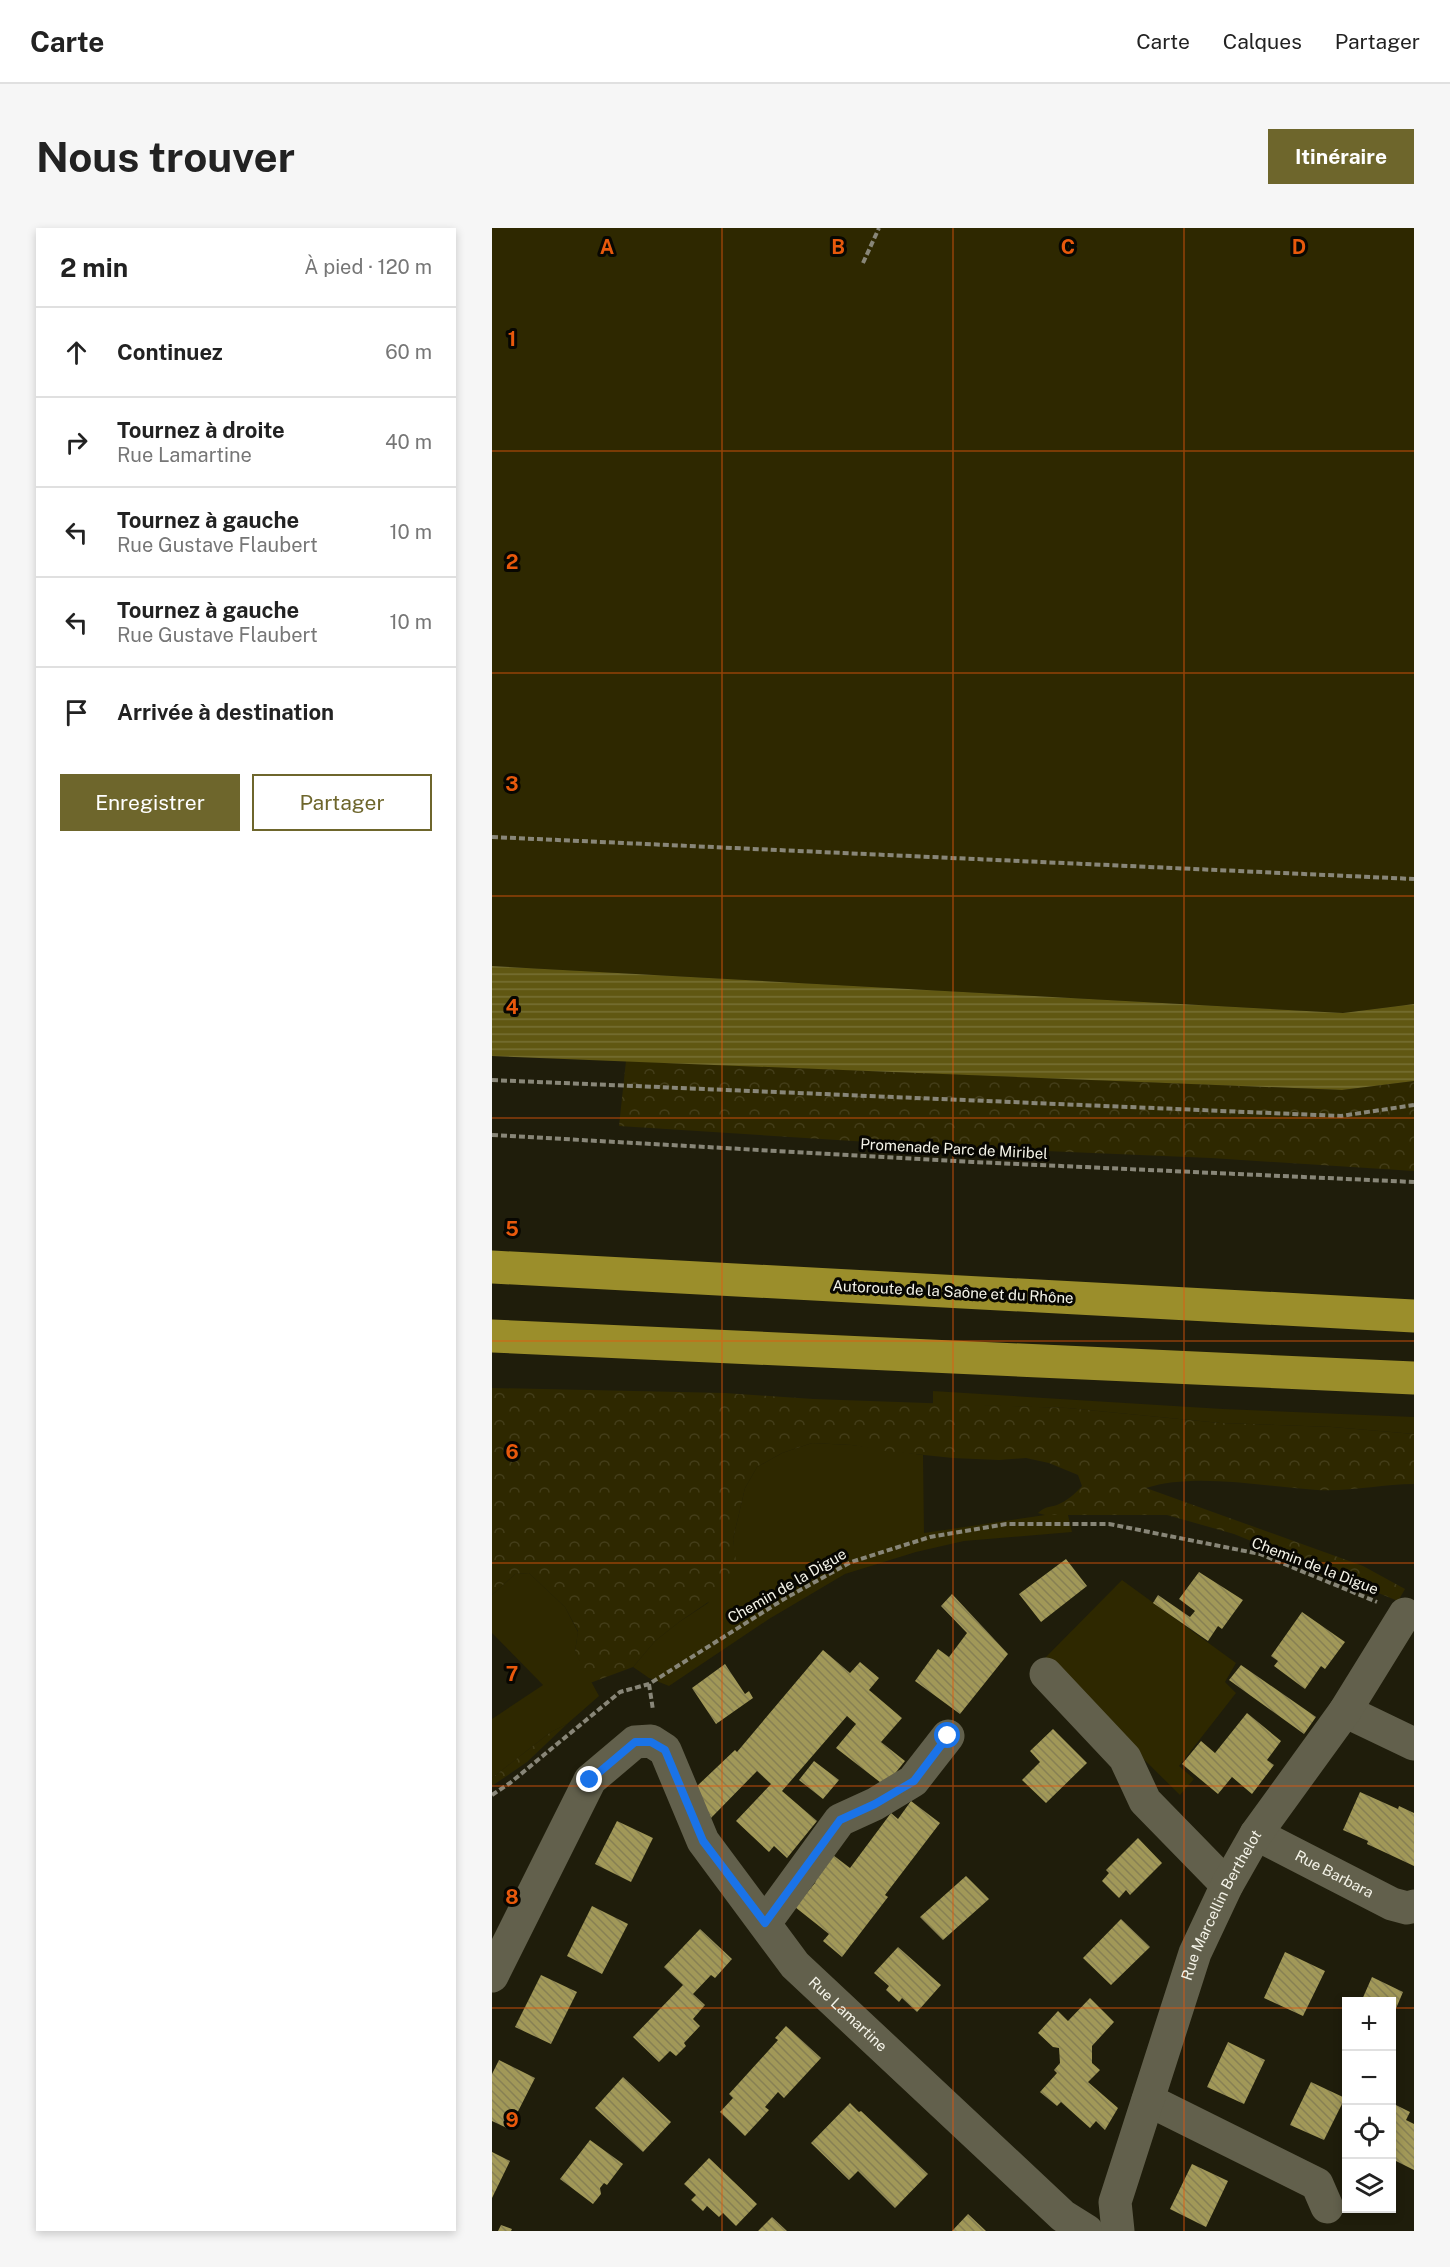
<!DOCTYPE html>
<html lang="fr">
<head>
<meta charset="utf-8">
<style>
  :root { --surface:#fff; --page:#f6f6f6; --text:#222; --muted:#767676; --line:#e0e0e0; --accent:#6e662c }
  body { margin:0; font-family:"Public Sans",sans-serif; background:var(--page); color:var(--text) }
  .controls { position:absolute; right:18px; bottom:18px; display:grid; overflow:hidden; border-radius:0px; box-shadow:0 3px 9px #0003 }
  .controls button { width:54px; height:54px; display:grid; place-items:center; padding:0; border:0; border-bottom:2px solid var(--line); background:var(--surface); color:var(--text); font:30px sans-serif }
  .stop { position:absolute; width:18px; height:18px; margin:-14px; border:4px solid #1a73e8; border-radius:50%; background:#fff }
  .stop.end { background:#1a73e8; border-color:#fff; box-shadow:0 2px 6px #0008 }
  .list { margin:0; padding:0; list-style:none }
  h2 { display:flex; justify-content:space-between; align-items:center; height:78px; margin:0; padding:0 24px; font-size:26px }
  h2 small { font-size:20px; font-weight:400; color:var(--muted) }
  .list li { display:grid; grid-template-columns:39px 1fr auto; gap:18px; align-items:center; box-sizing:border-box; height:90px; padding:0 24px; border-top:2px solid var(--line) }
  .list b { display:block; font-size:22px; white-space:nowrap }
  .list p { margin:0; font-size:20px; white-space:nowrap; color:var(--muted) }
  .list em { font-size:20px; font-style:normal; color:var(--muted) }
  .actions { display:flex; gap:12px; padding:18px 24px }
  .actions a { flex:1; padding:14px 0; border:2px solid var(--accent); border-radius:0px; text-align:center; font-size:21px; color:var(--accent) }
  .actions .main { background:var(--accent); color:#fff }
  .icon { flex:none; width:33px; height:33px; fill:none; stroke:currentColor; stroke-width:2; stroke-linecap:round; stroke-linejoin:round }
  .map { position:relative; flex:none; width:922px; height:2003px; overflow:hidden; border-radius:0px }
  header { display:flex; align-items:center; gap:36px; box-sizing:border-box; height:84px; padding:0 30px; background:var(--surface); border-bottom:2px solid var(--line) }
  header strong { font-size:28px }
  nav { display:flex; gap:33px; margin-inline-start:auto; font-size:21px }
  .intro { display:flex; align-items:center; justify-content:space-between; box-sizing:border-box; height:144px; padding:0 36px }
  h1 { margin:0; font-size:42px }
  .button { padding:15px 27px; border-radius:0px; background:var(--accent); color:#fff; font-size:21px; font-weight:700 }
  main { display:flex; gap:36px; padding:0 36px }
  aside { flex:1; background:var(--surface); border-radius:0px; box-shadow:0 3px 9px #0003 }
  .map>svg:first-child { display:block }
  .green { fill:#2e2800 }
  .forest { fill:url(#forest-crowns) }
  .water { fill:url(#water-rules) }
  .building { fill:url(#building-back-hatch) }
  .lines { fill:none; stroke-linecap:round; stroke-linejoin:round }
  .path { stroke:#888678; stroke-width:4; stroke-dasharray:6 3; stroke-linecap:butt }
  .minor { stroke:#62604c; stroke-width:33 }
  .highway { stroke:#9b8e2b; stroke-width:33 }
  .route { stroke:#1a73e8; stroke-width:8 }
  .grid { fill:none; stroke:#e8590c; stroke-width:1.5; stroke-opacity:0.55 }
  .labels { text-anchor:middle; stroke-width:6; stroke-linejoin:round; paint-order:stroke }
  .street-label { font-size:15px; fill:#f4f3e8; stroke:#080702 }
  .grid-label { font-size:20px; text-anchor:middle; font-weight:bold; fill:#e8590c; stroke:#080702; stroke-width:6; stroke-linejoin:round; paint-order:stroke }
</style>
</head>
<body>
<header>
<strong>Carte</strong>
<nav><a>Carte</a><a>Calques</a><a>Partager</a></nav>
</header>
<div class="intro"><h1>Nous trouver</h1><a class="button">Itinéraire</a></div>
<main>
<aside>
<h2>2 min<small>À pied · 120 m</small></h2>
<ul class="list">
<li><svg class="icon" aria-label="ahead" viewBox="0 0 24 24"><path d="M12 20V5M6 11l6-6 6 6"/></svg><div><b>Continuez</b></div><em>60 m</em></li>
<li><svg class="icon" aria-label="right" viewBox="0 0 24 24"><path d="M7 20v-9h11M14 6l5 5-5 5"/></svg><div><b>Tournez à droite</b><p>Rue Lamartine</p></div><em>40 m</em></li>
<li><svg class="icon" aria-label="left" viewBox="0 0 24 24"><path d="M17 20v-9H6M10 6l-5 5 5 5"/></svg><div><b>Tournez à gauche</b><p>Rue Gustave Flaubert</p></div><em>10 m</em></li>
<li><svg class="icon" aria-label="left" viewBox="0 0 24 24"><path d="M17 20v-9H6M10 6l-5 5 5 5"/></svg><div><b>Tournez à gauche</b><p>Rue Gustave Flaubert</p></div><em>10 m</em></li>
<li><svg class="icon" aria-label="arrive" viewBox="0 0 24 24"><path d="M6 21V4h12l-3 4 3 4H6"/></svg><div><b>Arrivée à destination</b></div></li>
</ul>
<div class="actions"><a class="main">Enregistrer</a><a>Partager</a></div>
</aside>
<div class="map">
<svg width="922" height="2003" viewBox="0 0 922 2003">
  <defs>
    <pattern id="forest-crowns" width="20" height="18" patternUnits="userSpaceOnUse" patternTransform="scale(1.5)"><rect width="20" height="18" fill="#2e2800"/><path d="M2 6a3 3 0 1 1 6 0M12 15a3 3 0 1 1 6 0" fill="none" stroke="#433d19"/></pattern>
    <pattern id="water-rules" width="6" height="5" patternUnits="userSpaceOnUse" patternTransform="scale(1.5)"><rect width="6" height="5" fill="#605712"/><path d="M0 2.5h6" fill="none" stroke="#777034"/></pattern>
    <pattern id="building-back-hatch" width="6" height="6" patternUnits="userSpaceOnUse" patternTransform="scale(1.5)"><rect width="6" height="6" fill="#a19858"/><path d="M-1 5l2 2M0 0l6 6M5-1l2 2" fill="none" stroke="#878053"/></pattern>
  </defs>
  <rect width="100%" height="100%" fill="#1f1d0b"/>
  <path class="green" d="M0,0H922V776L851,785L0,738Z
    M441,1163L731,1181L922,1189V1206L840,1199L728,1195L575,1180L441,1176Z
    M320,1215L360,1217L431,1227L432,1305L553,1287H576L580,1304L472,1313L424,1324L353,1346L277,1391L177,1458L157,1450L141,1439L163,1413L187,1394L216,1375L242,1322L241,1311L253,1260L265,1239L290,1225Z
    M37,1345L73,1379L86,1404L83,1424L107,1468L75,1496L59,1504L0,1550V1491L51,1457L0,1405V1367L23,1346Z
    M630,1352L744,1435L733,1454L744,1465L687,1538L702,1551L688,1567L551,1432Z"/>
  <path class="forest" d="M134,833L850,862L922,853V943L719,930L456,919L127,898Z
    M0,1160L233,1165L321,1171L575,1180L728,1195L840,1199L922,1206V1256C890,1256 857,1264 825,1262C773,1259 704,1244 654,1260L871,1338L913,1361L906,1373L742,1306L675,1287H553L546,1285C554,1278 555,1280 565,1277C575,1273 583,1266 590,1258L586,1247L557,1235L534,1230L507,1232L461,1230L394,1223L360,1217L320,1215L290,1225L265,1239L253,1260L241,1311L245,1340L234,1362L187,1394L163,1413L141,1439L98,1455L83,1424L86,1403L73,1379L37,1345L23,1346L0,1367Z
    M75,1496L35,1534L0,1558V1550L59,1504Z"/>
  <path class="water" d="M0,738L851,785L922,776V853L850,862L0,828Z"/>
  <path class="building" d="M574,1331L595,1358L549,1394L527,1366Z
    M707,1344L751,1372L730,1401L726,1398L716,1413L661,1375L666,1367L698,1389L703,1383L687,1371Z
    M460,1366L516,1426L468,1486L423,1453L446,1421L457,1429L475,1405L449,1378Z
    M810,1384L853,1414L833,1441L829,1438L813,1461L782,1438L786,1433L779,1428Z
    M331,1422L358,1445L368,1434L387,1450L377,1462L410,1490L389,1514L413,1533L393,1558L344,1520L364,1496L355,1488L290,1563L325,1593L295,1630L282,1618L277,1624L244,1593L279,1556L265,1543L219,1590L204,1559L243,1522L245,1524Z
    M233,1436L253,1466L257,1463L261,1470L224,1496L200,1460Z
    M749,1437L824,1489L812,1506L737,1452Z
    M755,1485L789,1513L775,1532L782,1537L760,1566L740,1549L726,1566L690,1536L709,1513L723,1525Z
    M561,1501L595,1535L554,1575L530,1552L548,1534L538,1523Z
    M322,1533L347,1552L331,1571L307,1552Z
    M868,1564L906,1581L907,1578L922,1585V1638L875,1616L876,1613L851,1602Z
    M419,1573L448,1595L393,1667L396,1669L350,1729L331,1713L337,1706L303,1679L323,1655L330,1633L337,1624L358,1640L399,1585L406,1591Z
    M125,1593L161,1610L139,1654L103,1636Z
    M646,1610L670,1635L638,1667L634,1662L627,1670L610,1653L617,1645L614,1642Z
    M474,1648L497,1671L451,1712L428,1689Z
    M100,1678L136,1696L110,1746L75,1728Z
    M629,1691L658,1719L619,1757L591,1730Z
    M208,1701L240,1731L223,1750L219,1747L201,1766L213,1777L201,1791L208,1798L192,1815L194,1818L184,1828L178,1823L167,1834L141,1809L191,1757L172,1739Z
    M406,1719L449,1757L425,1784L410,1770L407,1774L394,1762L397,1758L382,1745Z
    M793,1724L833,1743L811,1788L772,1770Z
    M49,1747L85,1764L59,1816L23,1799Z
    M880,1749L911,1764L900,1790V1774H869Z
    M598,1770L622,1794L600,1818V1835L608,1842L596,1854L626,1880L613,1902L604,1893L598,1900L569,1874L565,1878L548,1864L565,1845L562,1842L568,1835L567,1820L561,1819L546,1805L566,1783L576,1793Z
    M294,1798L329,1830L292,1870L286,1864L273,1879L277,1882L253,1908L228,1884L241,1870L237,1866L286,1812L283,1810Z
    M736,1814L773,1832L752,1876L715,1859Z
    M7,1832L43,1850L17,1901L0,1893V1846Z
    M131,1849L179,1894L151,1924L103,1880Z
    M819,1854L853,1870L832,1912L798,1897Z
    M358,1875L367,1884L369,1883L436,1946L403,1980L366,1943L357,1952L319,1915Z
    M904,1877L918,1884L914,1892L922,1896V1942L900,1931V1886Z
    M98,1912L131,1936L115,1957L112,1955L108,1960L109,1966L101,1976L68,1951Z
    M0,1924L18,1933L0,1970Z
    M217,1930L265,1976L244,1998L231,1985L227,1989L215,1978L211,1983L199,1972L204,1967L192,1956Z
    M700,1936L736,1953L714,1999L678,1981Z
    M476,1986L494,2003H460Z
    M280,1989L295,2003H266Z
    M9,1997L20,2001L19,2003H6Z"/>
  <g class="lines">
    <path class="path" d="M371,35L387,0
      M0,609L922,651
      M0,852L849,888L922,877
      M0,907L481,934L922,954
      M157,1456L161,1482
      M0,1567L18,1555L128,1464L157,1456L292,1371L359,1334L438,1309L514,1296H617L768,1326L885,1374"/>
    <g class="minor">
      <path d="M554,1446L633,1530L653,1573L735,1657"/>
      <path d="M853,1483L922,1516"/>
      <path id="s1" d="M764,1606L900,1676L915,1680L922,1678"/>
      <path d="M273,1695L348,1592L383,1576L421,1553L456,1508"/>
      <path id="s2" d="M0,1748L98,1552L143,1514L159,1513L173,1522L211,1613L303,1737L571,1988L595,2003"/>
      <path d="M656,1872L825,1956L835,1979"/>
      <path id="s3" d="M626,2003L623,1974L703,1725L735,1657L764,1606L853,1483L913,1386"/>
    </g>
    <path class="highway" d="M0,1039L922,1088
      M0,1108L922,1150"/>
  </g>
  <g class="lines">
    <path class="route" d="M98,1552L143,1514H159L173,1522L211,1613L273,1695L348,1592L383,1576L422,1553L456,1508"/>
  </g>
  <path class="grid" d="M230,0V2003M461,0V2003M692,0V2003M0,223H922M0,445H922M0,668H922M0,890H922M0,1113H922M0,1335H922M0,1558H922M0,1780H854M900,1780H922"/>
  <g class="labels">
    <g class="street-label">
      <text transform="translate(462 921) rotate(3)" y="5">Promenade Parc de Miribel</text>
      <text transform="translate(461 1064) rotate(3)" y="5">Autoroute de la Saône et du Rhône</text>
      <text transform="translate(823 1338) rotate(21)" y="5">Chemin de la Digue</text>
      <text transform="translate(295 1358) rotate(-30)" y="5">Chemin de la Digue</text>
      <text dy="5" stroke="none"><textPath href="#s1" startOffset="88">Rue Barbara</textPath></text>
      <text dy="5" stroke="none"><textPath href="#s3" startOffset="345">Rue Marcellin Berthelot</textPath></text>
      <text dy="5" stroke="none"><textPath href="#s2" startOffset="636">Rue Lamartine</textPath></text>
    </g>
  </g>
  <g class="grid-label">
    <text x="115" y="26">A</text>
    <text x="346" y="26">B</text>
    <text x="576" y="26">C</text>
    <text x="807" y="26">D</text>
    <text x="20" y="118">1</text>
    <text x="20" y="341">2</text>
    <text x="20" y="563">3</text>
    <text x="20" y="786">4</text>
    <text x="20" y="1008">5</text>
    <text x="20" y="1231">6</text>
    <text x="20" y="1453">7</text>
    <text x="20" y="1676">8</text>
    <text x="20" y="1899">9</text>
  </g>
</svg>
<div class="controls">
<button>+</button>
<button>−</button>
<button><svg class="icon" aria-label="locate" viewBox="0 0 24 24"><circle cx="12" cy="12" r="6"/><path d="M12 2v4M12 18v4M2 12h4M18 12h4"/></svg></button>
<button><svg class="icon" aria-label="layers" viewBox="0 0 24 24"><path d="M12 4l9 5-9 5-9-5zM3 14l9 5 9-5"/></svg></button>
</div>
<div class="stop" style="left:456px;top:1508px"></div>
<div class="stop end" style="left:98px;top:1552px"></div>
</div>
</main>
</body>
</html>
